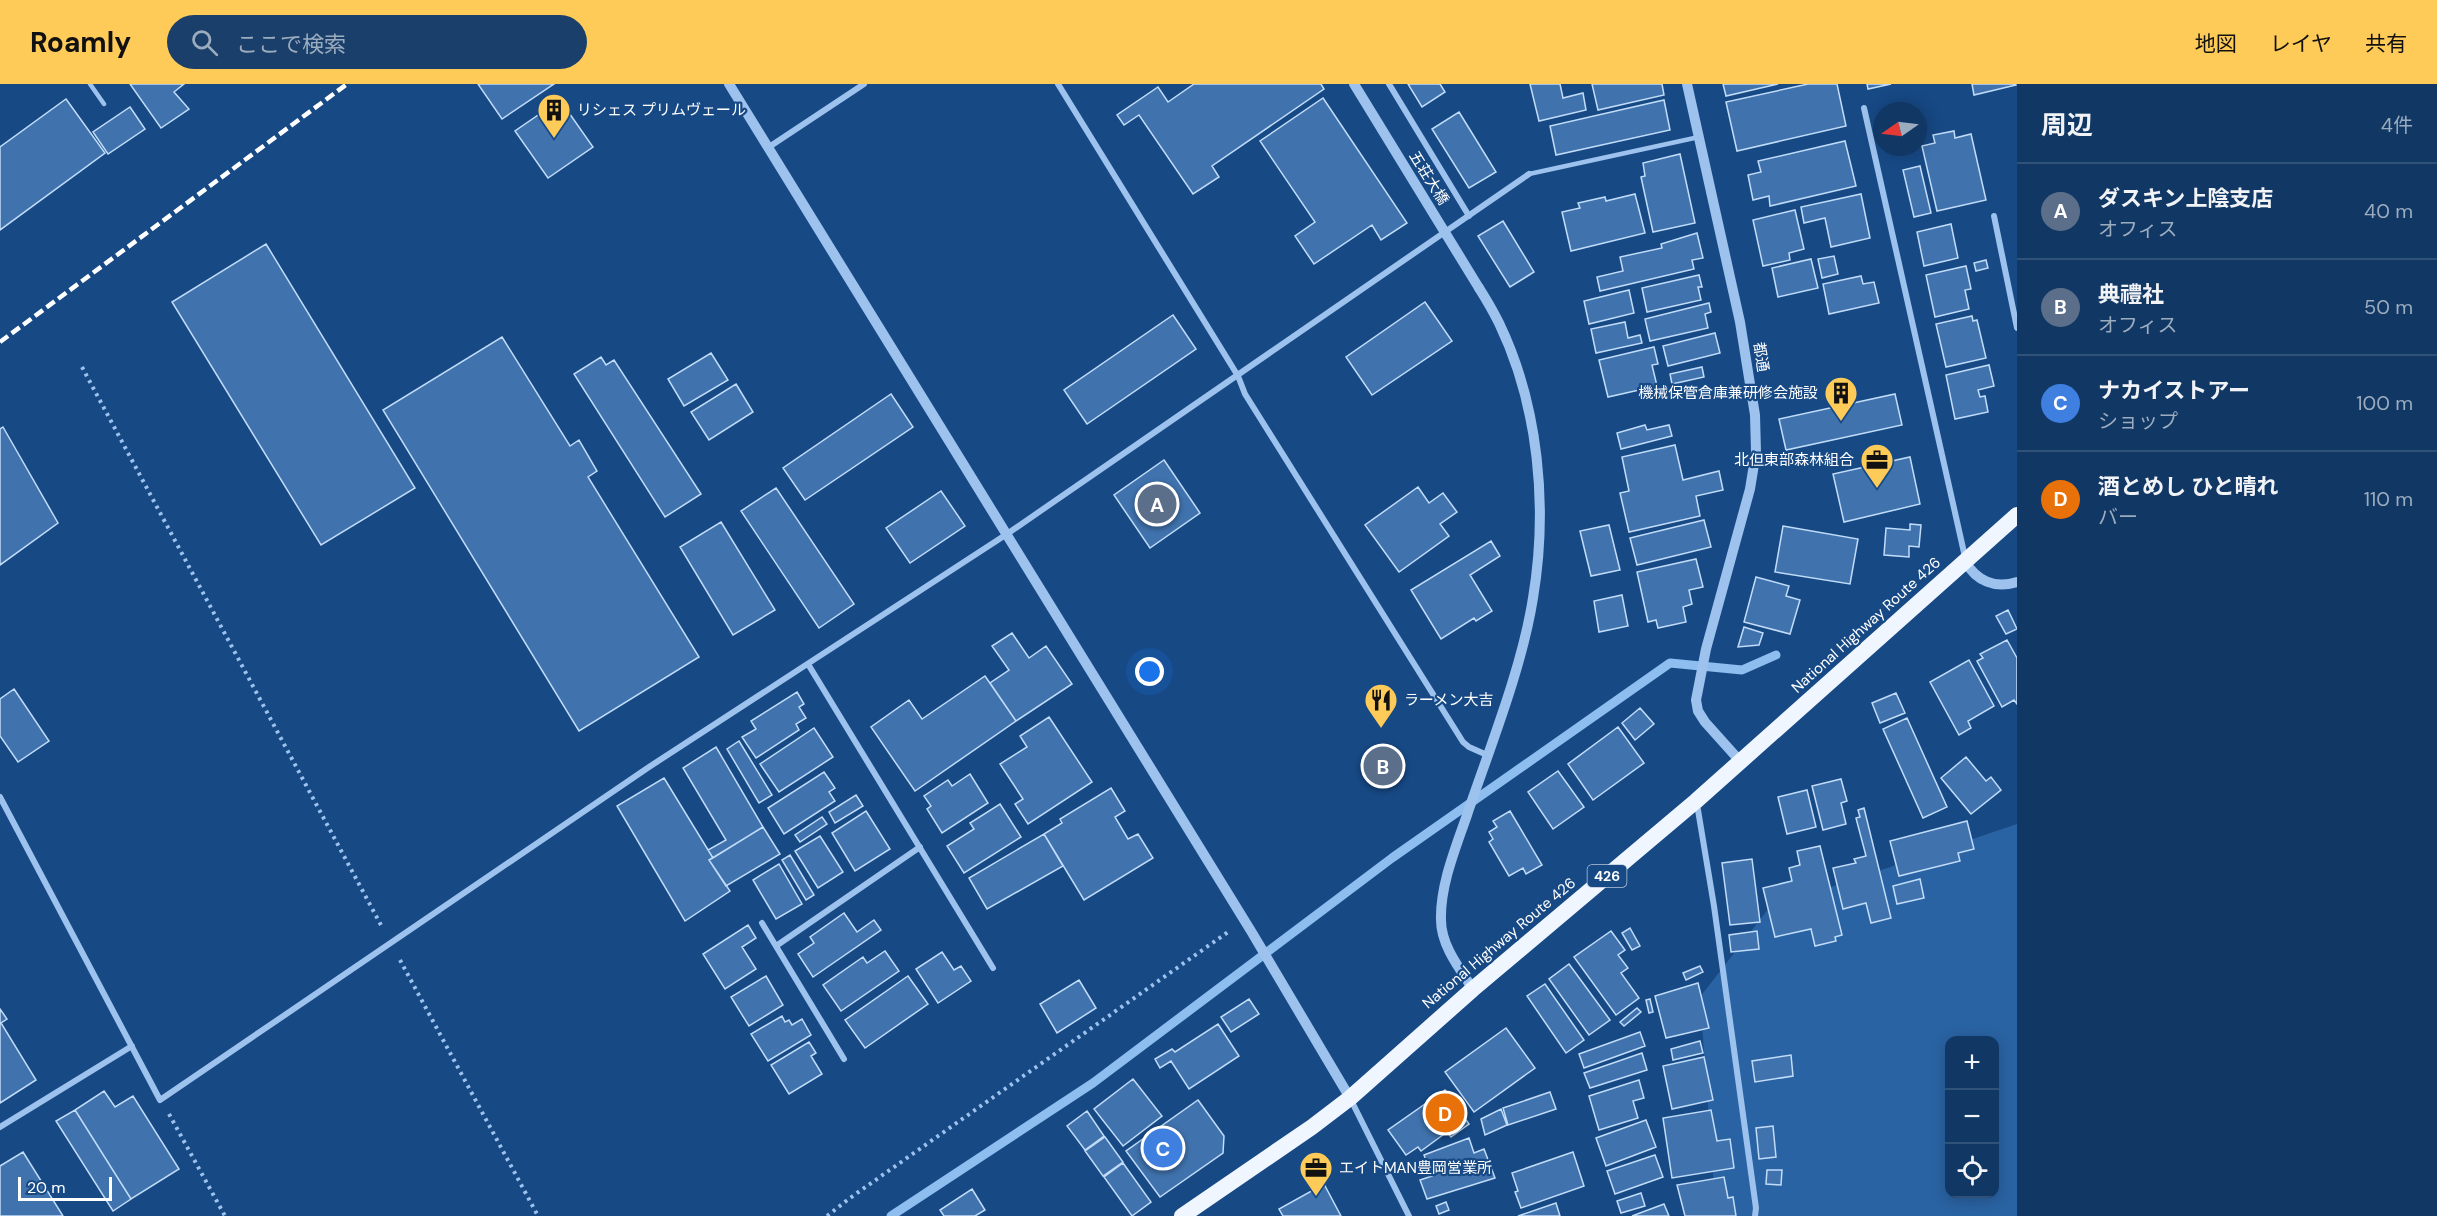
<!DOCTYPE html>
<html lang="ja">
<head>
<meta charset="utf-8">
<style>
  :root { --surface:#113764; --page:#1a3f6a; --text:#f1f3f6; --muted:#9cacbf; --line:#305178; --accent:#ffcb58 }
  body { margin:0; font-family:"DM Sans","Noto Sans JP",sans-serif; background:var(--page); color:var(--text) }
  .controls { position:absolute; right:18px; bottom:18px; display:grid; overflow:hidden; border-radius:12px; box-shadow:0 3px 15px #0003 }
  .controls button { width:54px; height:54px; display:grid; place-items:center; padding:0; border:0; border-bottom:2px solid var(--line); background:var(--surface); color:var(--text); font:30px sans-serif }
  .compass { position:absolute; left:1873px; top:18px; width:54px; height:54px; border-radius:50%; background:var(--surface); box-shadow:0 3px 15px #0003; rotate:256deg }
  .scale { position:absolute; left:18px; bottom:15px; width:94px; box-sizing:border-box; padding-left:6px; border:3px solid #fff; border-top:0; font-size:16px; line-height:21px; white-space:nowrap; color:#fff; -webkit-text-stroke:4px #174985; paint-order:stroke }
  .you { position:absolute; left:1150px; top:588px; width:21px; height:21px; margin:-15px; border:4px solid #fff; border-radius:50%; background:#1a73e8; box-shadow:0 0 0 9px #1a73e833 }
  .badge { display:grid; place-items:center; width:39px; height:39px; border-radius:50%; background:var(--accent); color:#fff; font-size:20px; font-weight:700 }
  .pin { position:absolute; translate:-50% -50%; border:3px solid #fff; box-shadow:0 2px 6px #0006 }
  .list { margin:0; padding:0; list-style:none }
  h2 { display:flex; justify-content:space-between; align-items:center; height:78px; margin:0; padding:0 24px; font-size:26px }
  h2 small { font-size:20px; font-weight:400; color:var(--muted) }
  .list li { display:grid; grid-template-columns:39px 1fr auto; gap:18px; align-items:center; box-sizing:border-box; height:96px; padding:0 24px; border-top:2px solid var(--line) }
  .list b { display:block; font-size:22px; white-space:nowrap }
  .list p { margin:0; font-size:20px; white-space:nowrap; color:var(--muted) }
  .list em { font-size:20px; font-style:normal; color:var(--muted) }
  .icon { flex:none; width:33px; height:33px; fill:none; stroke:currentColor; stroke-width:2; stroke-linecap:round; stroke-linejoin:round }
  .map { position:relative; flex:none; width:2017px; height:1132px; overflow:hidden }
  header { display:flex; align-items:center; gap:36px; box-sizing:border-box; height:84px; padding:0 30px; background:var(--accent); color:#111 }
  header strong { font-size:28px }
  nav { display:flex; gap:33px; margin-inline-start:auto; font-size:21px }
  .search { width:420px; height:54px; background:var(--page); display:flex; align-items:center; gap:15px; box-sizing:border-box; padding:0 21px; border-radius:33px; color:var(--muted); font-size:22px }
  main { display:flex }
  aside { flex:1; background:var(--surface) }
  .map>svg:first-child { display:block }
  .green { fill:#2a63a3; fill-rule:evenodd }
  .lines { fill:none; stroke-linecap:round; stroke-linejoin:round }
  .stream { stroke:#8ebeef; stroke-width:9 }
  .building { fill:#4073ae; stroke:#c1dcf9; stroke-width:1.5 }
  .path { stroke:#9cc2ed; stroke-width:4; stroke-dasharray:3 4.5; stroke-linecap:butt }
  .service { stroke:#9cc2ed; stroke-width:4.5 }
  .minor { stroke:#9cc2ed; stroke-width:6 }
  .tertiary { stroke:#9cc2ed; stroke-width:10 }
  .trunk { stroke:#f0f6ff; stroke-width:16 }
  .rail { stroke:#fff; stroke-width:4.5; stroke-dasharray:10 4.5; stroke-linecap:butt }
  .tertiary-bridge { stroke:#9cc2ed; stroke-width:10 }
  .labels { text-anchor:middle; stroke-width:4.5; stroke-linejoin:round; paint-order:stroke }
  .shield { fill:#174985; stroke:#b9c8da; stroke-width:1.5 }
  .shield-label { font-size:14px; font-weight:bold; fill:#fff }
  .poi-label { font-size:15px; fill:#fff; stroke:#174985; text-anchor:start }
  .street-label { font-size:15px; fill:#fff; stroke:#174985 }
</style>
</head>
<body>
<header>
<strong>Roamly</strong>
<div class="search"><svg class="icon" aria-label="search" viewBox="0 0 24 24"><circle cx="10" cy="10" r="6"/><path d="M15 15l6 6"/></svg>ここで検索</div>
<nav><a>地図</a><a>レイヤ</a><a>共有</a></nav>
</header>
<main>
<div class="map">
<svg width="2017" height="1132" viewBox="0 0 2017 1132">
  <rect width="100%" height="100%" fill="#174985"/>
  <path class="green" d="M2017,740V1132H1716L1700,913L1769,824ZM1950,956H1994V1110H1950Z"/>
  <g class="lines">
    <path class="stream" d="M891,1132L1093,999L1392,774L1670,579L1742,586L1776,571"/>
  </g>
  <path class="building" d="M130,0H184L174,8L189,25L161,44Z
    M478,0H554L502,35Z
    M1194,0H1321L1324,5L1212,82L1219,93L1193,110L1139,31L1124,41L1117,31L1158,3L1168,18Z
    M1408,0H1440L1445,8L1422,23Z
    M1530,0H1560L1563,14L1583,9L1586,26L1539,37Z
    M1592,0H1662L1664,11L1598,26Z
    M1723,0H1778L1726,12Z
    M1808,0H1837L1846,42L1737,67L1726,18Z
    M1867,0H1891L1868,5Z
    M1972,0H2015L2016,1L1974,11Z
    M1323,14L1407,139L1381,156L1372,141L1314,180L1295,152L1315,138L1260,57Z
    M66,15L105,69L0,146V63Z
    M560,16L593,63L548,94L515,47Z
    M1664,16L1670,46L1556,71L1550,42Z
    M130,23L145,45L108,70L93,48Z
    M1459,28L1496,88L1469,104L1432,45Z
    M1954,47L1955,54L1971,50L1986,116L1937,127L1922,62L1935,59L1933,51Z
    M1845,57L1856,102L1770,122L1769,112L1753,116L1748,91L1761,88L1758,77Z
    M1680,70L1695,139L1653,148L1641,93L1645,92L1643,79Z
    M1920,82L1931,129L1914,133L1903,86Z
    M1635,110L1645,149L1571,167L1562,128L1580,124L1578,119L1605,113L1606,117Z
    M1861,110L1870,154L1831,163L1825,134L1804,139L1801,123Z
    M1795,126L1804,165L1789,169L1790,176L1763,182L1753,136Z
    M1503,137L1534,188L1510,203L1478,152Z
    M1951,140L1958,174L1924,182L1917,148Z
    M1697,149L1703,174L1692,176L1694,185L1600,207L1597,193L1623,187L1620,173L1662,164L1661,160Z
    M266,160L415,404L321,461L172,218Z
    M1834,172L1838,190L1822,194L1818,175Z
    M1811,175L1818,204L1778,213L1772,184Z
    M1986,176L1988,184L1976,187L1974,179Z
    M1966,182L1971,205L1965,206L1969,225L1935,233L1926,191Z
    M1699,191L1702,203H1698L1701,216L1647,228L1642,204Z
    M1861,192L1863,200L1874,198L1879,219L1829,230L1823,200Z
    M1629,206L1634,229L1589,240L1584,217Z
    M1425,218L1452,257L1372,311L1346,273Z
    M1709,219L1711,228L1705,230L1708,244L1650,257L1645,235Z
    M1173,231L1196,265L1087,340L1064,306Z
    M1972,232L1973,237L1977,236L1986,274L1946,283L1936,240Z
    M1625,238L1628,254L1640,251L1642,259L1596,269L1591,245Z
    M1715,249L1720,269L1668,282L1663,262Z
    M502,253L570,362L579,356L597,387L588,393L699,573L579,647L383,326Z
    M1654,263L1658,280L1652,281L1657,302L1608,313L1599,276Z
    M711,269L728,296L684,322L668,295Z
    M601,273L606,281L614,276L701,410L665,433L574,290Z
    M1989,281L1994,302L1978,306L1980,313L1985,312L1988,328L1955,335L1946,291Z
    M1702,283L1704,293L1672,300L1670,290Z
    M736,300L753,328L709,356L691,328Z
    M891,310L913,343L805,416L783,384Z
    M1895,310L1902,341L1786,366L1779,335Z
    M1645,341L1647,346L1669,341L1672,352L1621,365L1617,349Z
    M3,343L58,439L0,481V345Z
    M1675,361L1683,396L1719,387L1723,406L1696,412L1700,432L1629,448L1620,409L1629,407L1622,373Z
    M1910,373L1920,420L1844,438L1833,390Z
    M1164,376L1200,429L1150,464L1114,411Z
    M1418,403L1429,419L1443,409L1457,428L1440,440L1449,452L1399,488L1365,441Z
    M776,404L854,520L819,544L741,427Z
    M941,407L965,442L910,479L886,444Z
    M1704,436L1711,463L1637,481L1630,454Z
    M721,438L775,526L733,551L680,463Z
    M1910,440L1921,441L1919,463L1909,462V473L1884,471L1886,444L1910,446Z
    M1609,441L1620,486L1591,492L1580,447Z
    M1783,442L1858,455L1850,500L1775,488Z
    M1491,457L1500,472L1470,491L1492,527L1476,537L1474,534L1441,555L1411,506Z
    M1696,475L1703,503L1689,506L1692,520L1683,523L1686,538L1658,544L1656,536L1648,538L1637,488Z
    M1756,493L1789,502L1786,512L1800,516L1790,550L1744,538Z
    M1622,511L1628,542L1599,548L1594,517Z
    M2008,526L2017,545L2006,550L1996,532Z
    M1744,543L1763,549L1759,561L1738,563Z
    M1012,549L1029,574L1046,562L1072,600L1016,637L990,599L1009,586L992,562Z
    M2007,556L2017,574V620L2014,616L2002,623L1977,577L1983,574L1980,570Z
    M1969,576L1994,622L1968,637L1971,644L1959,651L1930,598Z
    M985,592L1016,637L915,707L871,643L909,616L922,635Z
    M14,605L49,657L18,678L0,652V615Z
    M797,608L804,620L799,623L806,634L796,640L799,646L756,674L742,653L756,645L751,637Z
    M1896,609L1905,629L1880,639L1872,619Z
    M1640,624L1654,640L1635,656L1622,639Z
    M1049,633L1092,698L1028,740L1015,720L1023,715L1000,680L1027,663L1020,652Z
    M1907,634L1947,723L1923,734L1883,645Z
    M1618,643L1644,679L1593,716L1568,680Z
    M814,644L833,673L779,708L760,680Z
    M739,657L772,711L759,719L727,665Z
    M716,663L763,743L713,774L708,766L726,756L683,684Z
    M1966,673L1986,697L1991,693L2001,706L1971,730L1941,694Z
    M1558,687L1584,723L1553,745L1528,708Z
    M824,688L835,704L829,708L835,717L784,750L768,724Z
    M970,690L988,719L942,749L927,725L931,722L924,712L948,696L952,702Z
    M664,694L713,774L709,776L730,807L685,837L617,722Z
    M1841,695L1847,717L1841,719L1846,740L1823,746L1812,702Z
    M1111,704L1125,727L1115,733L1128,755L1138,750L1153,774L1084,816L1044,750L1062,739L1060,735Z
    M1807,706L1816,743L1787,750L1778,713Z
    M856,711L863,722L835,739L829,728Z
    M1000,720L1021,753L964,789L947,762L974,745L970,739Z
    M1864,724L1891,834L1871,839L1866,819L1843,825L1833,784L1856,779L1854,775L1866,772L1856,734L1860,733L1858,726Z
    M866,727L890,765L855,787L832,749Z
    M1510,727L1542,781L1526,790L1523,784L1509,792L1489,758L1493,755L1489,748L1497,743L1493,737Z
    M822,733L827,740L800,758L795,751Z
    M1967,737L1974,765L1958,769L1960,777L1899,792L1890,757Z
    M763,743L780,770L726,802L709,776Z
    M1044,750L1063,782L987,825L969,794Z
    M820,752L843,788L818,804L795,767Z
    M1820,762L1842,851L1835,853L1836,857L1815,862L1811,845L1775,853L1763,804L1792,797L1789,784L1800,781L1797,767Z
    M790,771L814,811L806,816L782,776Z
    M1752,775L1760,838L1730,841L1722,779Z
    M779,780L802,820L776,835L753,796Z
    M1920,795L1924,814L1897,820L1893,802Z
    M844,829L857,848L874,836L881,846L813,893L798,870L814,859L810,853Z
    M748,841L756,854L742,863L756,885L725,905L703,870Z
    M1630,844L1640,862L1632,866L1622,849Z
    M1611,847L1625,866L1618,871L1628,884L1621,889L1639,914L1616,931L1574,873Z
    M1757,847L1759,865L1731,868L1729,851Z
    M885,867L899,887L841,927L823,901L863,873L867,879Z
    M942,868L954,886L961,882L971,897L938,919L916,885Z
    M1569,880L1610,936L1589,951L1549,895Z
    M1700,882L1703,888L1686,896L1683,889Z
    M766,892L783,921L749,942L731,913Z
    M908,892L928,920L865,964L845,936Z
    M1079,896L1096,924L1057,949L1040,920Z
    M1698,899L1709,944L1666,954L1655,912Z
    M1545,900L1584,956L1566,969L1527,912Z
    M1249,915L1259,930L1231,948L1221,933Z
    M1650,915L1653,928L1649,929L1646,916Z
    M1637,924L1641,928L1624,942L1620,938Z
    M0,925L7,935L1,939L36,996L0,1019Z
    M782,932L785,938L789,936L792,941L802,935L811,951L768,977L751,950Z
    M1218,940L1239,972L1189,1005L1171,977L1160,984L1155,975L1172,965L1175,968Z
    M1506,944L1535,984L1474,1028L1445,988Z
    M1640,948L1645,962L1584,984L1579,970Z
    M1700,957L1703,969L1673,976L1671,965Z
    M809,958L816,969L811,972L822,990L789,1010L771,981Z
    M1642,969L1647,986L1590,1004L1584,989Z
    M1791,971L1793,992L1755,998L1752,977Z
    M1704,973L1713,1016L1672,1025L1663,982Z
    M1133,995L1162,1032L1123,1062L1094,1025Z
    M1639,996L1644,1014L1633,1017L1638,1034L1599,1046L1589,1012Z
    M1445,1006L1469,1040L1451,1053L1447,1048L1421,1067L1418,1063L1406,1071L1388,1046Z
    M104,1007L115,1023L133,1012L179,1085L131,1115L75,1026Z
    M1550,1008L1556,1025L1508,1041L1503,1024Z
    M1198,1016L1224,1052L1223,1069L1160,1113L1126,1067Z
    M1501,1025L1507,1041L1485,1051L1481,1035Z
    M75,1026L131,1115L113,1127L56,1037Z
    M1711,1026L1717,1057L1730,1055L1734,1084L1672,1094L1663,1034Z
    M1087,1027L1104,1052L1085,1066L1067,1042Z
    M1646,1036L1656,1063L1606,1082L1596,1054Z
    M1773,1042L1776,1073L1759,1075L1756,1044Z
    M1105,1053L1123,1078L1103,1092L1085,1067Z
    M1469,1054L1474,1069L1484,1065L1495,1094L1427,1115L1420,1096L1432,1092L1424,1071Z
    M23,1068L63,1132H0V1082Z
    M1573,1068L1584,1102L1521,1124L1515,1108L1518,1107L1512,1089Z
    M1655,1071L1663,1093L1615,1110L1607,1087Z
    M1123,1079L1151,1118L1132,1132L1104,1093Z
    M1767,1086H1782L1781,1101L1766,1100Z
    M1724,1093L1728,1114L1733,1113L1736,1132H1685L1677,1101Z
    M1324,1100L1341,1132H1283L1279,1125Z
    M972,1105L985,1126L975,1132H944L940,1126Z
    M1641,1109L1645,1122L1621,1129L1617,1117Z
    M1446,1118L1449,1126L1439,1130L1436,1122Z
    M1556,1119L1560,1132H1518Z
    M1664,1120L1669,1132H1632Z"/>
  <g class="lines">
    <path class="path" d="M82,283L382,843
      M400,876L538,1132
      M169,1030L225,1132
      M827,1132L850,1114L1228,848"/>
    <path class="service" d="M90,0L104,20
      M1529,90L1699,53"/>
    <path class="minor" d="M1058,0L1238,292L1245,310L1463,658L1469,663L1487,671
      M1389,0L1469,132
      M1864,24L1965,473
      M769,63L864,0
      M1994,132L2017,244
      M808,580L993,884
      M0,713L160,1016L649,683L1007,450L1529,90
      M1697,720L1714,822L1756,1124L1755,1132
      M762,839L844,975
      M776,862L920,763
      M1350,1014L1409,1132
      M0,1043L132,962"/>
    <path class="tertiary" d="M729,0L1251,847L1350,1014
      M1687,0L1740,238L1755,331L1756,368L1750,405L1706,565L1696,616L1698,627L1705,638L1740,677
      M1965,477C1976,497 1995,505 2017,498
      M1473,905C1459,884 1441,861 1441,836C1440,801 1456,763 1467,731C1490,663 1522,584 1533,514C1548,424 1539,322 1499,239C1493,227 1486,215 1479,204"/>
    <path class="trunk" d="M1182,1132L1312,1043L1350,1014L1473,905L1696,717L2017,431"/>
    <path class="rail" d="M0,258L347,0"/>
    <path class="tertiary-bridge" d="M1354,0L1479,204"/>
  </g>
  <defs>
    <symbol id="building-pin" viewBox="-11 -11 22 30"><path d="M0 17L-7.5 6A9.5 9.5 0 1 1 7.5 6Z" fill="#ffcb58" stroke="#174985"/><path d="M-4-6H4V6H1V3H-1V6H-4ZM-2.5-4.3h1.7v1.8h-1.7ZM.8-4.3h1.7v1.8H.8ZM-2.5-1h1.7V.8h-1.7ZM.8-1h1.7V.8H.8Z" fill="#111"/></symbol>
    <symbol id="office-pin" viewBox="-11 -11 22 30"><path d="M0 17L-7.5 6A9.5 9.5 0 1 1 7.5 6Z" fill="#ffcb58" stroke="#174985"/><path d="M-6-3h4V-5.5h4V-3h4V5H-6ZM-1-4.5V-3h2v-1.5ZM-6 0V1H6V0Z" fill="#111"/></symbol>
    <symbol id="restaurant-pin" viewBox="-11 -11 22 30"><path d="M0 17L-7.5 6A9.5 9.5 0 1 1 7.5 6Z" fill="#ffcb58" stroke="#174985"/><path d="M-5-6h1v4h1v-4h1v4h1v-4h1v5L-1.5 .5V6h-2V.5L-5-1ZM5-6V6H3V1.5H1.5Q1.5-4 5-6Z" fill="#111"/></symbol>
  </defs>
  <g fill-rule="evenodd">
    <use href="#building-pin" x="535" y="7" width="38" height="52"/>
    <use href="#building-pin" x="1822" y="290" width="38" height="52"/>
    <use href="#office-pin" x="1858" y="357" width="38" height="52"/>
    <use href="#restaurant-pin" x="1362" y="597" width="38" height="52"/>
    <use href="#office-pin" x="1297" y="1065" width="38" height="52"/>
  </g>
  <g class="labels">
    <rect class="shield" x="1587.5" y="781" width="39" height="22" rx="4.5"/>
    <g class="shield-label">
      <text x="1607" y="797">426</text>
    </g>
    <g class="poi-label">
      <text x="577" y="31">リシェス プリムヴェール</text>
      <text x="1818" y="314" text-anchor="end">機械保管倉庫兼研修会施設</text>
      <text x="1854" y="381" text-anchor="end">北但東部森林組合</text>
      <text x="1404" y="621">ラーメン大吉</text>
      <text x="1339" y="1089">エイトMAN豊岡営業所</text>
    </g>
    <g class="street-label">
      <text transform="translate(1429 94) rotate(58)" y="5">五荘大橋</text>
      <text transform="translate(1761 273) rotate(81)" y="5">都通</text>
      <text transform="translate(1866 541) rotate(-42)" y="5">National Highway Route 426</text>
      <text transform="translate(1499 859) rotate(-40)" y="5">National Highway Route 426</text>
    </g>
  </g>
</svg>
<div class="controls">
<button>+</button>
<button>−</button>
<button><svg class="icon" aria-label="locate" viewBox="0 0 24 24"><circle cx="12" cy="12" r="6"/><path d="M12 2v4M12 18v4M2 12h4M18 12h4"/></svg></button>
</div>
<svg class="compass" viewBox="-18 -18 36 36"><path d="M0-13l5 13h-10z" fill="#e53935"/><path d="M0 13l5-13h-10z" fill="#9cacbf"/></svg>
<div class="scale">20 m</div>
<div class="you"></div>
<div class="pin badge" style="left:1157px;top:420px;background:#5c6f8a">A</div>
<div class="pin badge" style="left:1383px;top:682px;background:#5c6f8a">B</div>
<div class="pin badge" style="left:1163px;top:1064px;background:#3f7fe0">C</div>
<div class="pin badge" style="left:1445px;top:1029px;background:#e8710a">D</div>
</div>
<aside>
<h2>周辺<small>4件</small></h2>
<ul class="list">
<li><span class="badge" style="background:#5c6f8a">A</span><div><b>ダスキン上陰支店</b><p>オフィス</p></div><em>40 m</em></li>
<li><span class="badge" style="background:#5c6f8a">B</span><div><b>典禮社</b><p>オフィス</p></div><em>50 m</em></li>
<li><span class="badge" style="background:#3f7fe0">C</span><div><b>ナカイストアー</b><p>ショップ</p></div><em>100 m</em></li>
<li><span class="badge" style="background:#e8710a">D</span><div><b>酒とめし ひと晴れ</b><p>バー</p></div><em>110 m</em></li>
</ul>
</aside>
</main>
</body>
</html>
